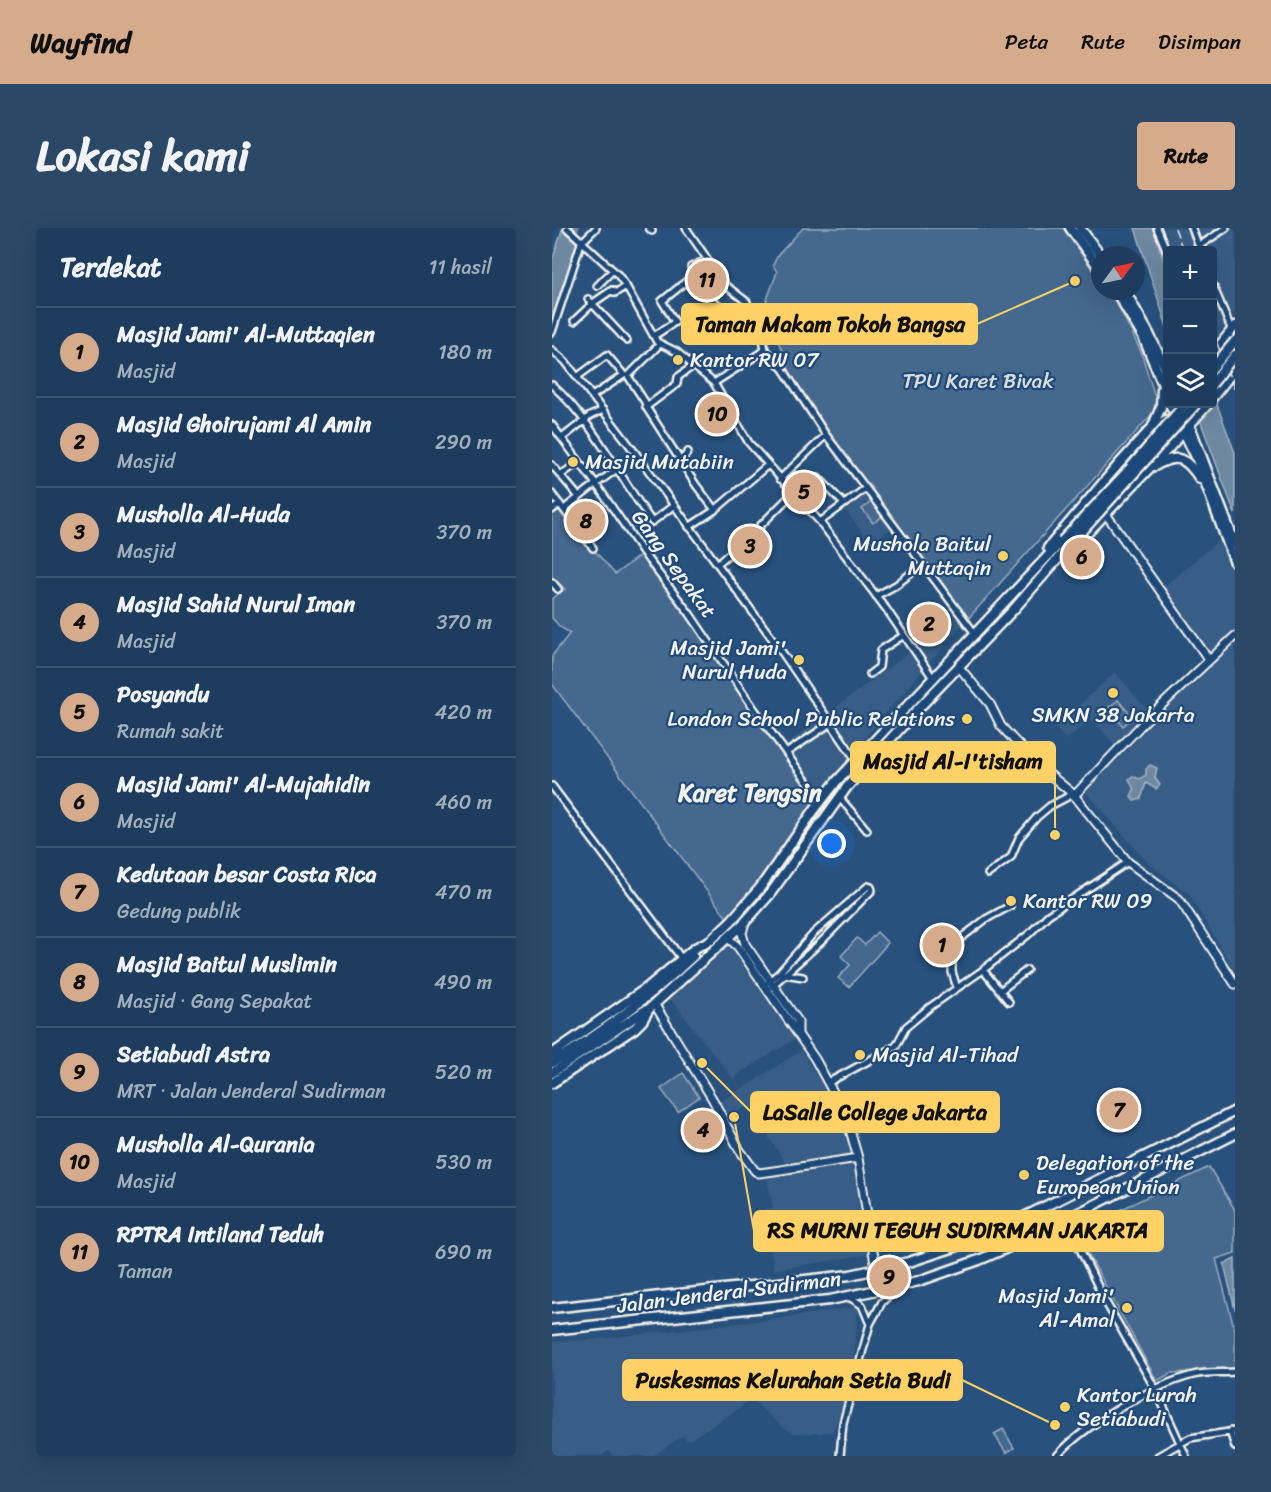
<!DOCTYPE html>
<html lang="id">
<head>
<meta charset="utf-8">
<style>
  :root { --surface:#1e3d5e; --page:#2b4867; --text:#f1f3f6; --muted:#a1aebc; --line:#3c5673; --accent:#d6ab8b }
  body { margin:0; font-family:Sriracha,sans-serif; background:var(--page); color:var(--text) }
  .controls { position:absolute; right:18px; top:18px; display:grid; overflow:hidden; border-radius:6px; box-shadow:0 6px 24px #0002 }
  .controls button { width:54px; height:54px; display:grid; place-items:center; padding:0; border:0; border-bottom:2px solid var(--line); background:var(--surface); color:var(--text); font:30px sans-serif }
  .compass { position:absolute; left:539px; top:18px; width:54px; height:54px; border-radius:50%; background:var(--surface); box-shadow:0 6px 24px #0002; rotate:57deg }
  .you { position:absolute; left:280px; top:616px; width:21px; height:21px; margin:-15px; border:4px solid #fff; border-radius:50%; background:#1a73e8; box-shadow:0 0 0 9px #1a73e833 }
  .badge { display:grid; place-items:center; width:39px; height:39px; border-radius:50%; background:var(--accent); color:#111; font-size:20px; font-weight:700 }
  .pin { position:absolute; translate:-50% -50%; border:3px solid #fff; box-shadow:0 2px 6px #0006 }
  .list { margin:0; padding:0; list-style:none }
  h2 { display:flex; justify-content:space-between; align-items:center; height:78px; margin:0; padding:0 24px; font-size:26px }
  h2 small { font-size:20px; font-weight:400; color:var(--muted) }
  .list li { display:grid; grid-template-columns:39px 1fr auto; gap:18px; align-items:center; box-sizing:border-box; height:90px; padding:0 24px; border-top:2px solid var(--line) }
  .list b { display:block; font-size:22px; white-space:nowrap }
  .list p { margin:0; font-size:20px; white-space:nowrap; color:var(--muted) }
  .list em { font-size:20px; font-style:normal; color:var(--muted) }
  .icon { flex:none; width:33px; height:33px; fill:none; stroke:currentColor; stroke-width:2; stroke-linecap:round; stroke-linejoin:round }
  .map { position:relative; flex:none; width:683px; height:1228px; overflow:hidden; border-radius:6px }
  header { display:flex; align-items:center; gap:36px; box-sizing:border-box; height:84px; padding:0 30px; background:var(--accent); color:#111 }
  header strong { font-size:28px }
  nav { display:flex; gap:33px; margin-inline-start:auto; font-size:21px }
  .intro { display:flex; align-items:center; justify-content:space-between; box-sizing:border-box; height:144px; padding:0 36px }
  h1 { margin:0; font-size:42px }
  .button { padding:15px 27px; border-radius:6px; background:var(--accent); color:#111; font-size:21px; font-weight:700 }
  main { display:flex; gap:36px; padding:0 36px }
  aside { flex:1; background:var(--surface); border-radius:6px; box-shadow:0 6px 24px #0002 }
  .map>svg:first-child { display:block }
  .built { fill:#375d86 }
  .green { fill:#45688e; stroke:#9cacbb; stroke-width:1.5 }
  .water { fill:#6e88a2; stroke:#a4b2be; stroke-width:1.5 }
  .lines { fill:none; stroke-linecap:round; stroke-linejoin:round }
  .river { stroke:#6e88a2; stroke-width:10 }
  .minor-casing { stroke:#f4f1e8; stroke-width:10 }
  .tertiary-casing { stroke:#f4f1e8; stroke-width:11 }
  .primary-casing { stroke:#f4f1e8; stroke-width:13 }
  .minor { stroke:#1f4a7a; stroke-width:5 }
  .tertiary { stroke:#1f4a7a; stroke-width:7 }
  .primary { stroke:#1f4a7a; stroke-width:8 }
  .rail { stroke:#f4f1e8; stroke-width:1.5; stroke-dasharray:9 4.5; stroke-linecap:butt }
  .primary-bridge-casing { stroke:#f4f1e8; stroke-width:13; stroke-linecap:butt }
  .primary-bridge { stroke:#1f4a7a; stroke-width:8 }
  .poi-dot { fill:#ffd166; stroke:#1f4a7a; stroke-width:2 }
  .labels { text-anchor:middle; stroke-width:4.5; stroke-linejoin:round; paint-order:stroke }
  .poi-label { font-size:21px; fill:#f4f1e8; stroke:#1f4a7a; text-anchor:start }
  .park-label { font-size:21px; fill:#dadcda; stroke:#1f4a7a }
  .street-label { font-size:21px; fill:#f4f1e8; stroke:#1f4a7a }
  .quarter-label { font-size:24px; font-weight:bold; fill:#f4f1e8; stroke:#1f4a7a }
  .leader { fill:none; stroke:#ffd166; stroke-width:2 }
  .callout-dot { fill:#ffd166; stroke:#1f4a7a; stroke-width:2 }
  .callout { fill:#ffd166; stroke:#ffd166; stroke-width:2 }
  .callout-label { font-size:22px; text-anchor:middle; font-weight:bold; fill:#111 }
</style>
</head>
<body>
<header>
<strong>Wayfind</strong>
<nav><a>Peta</a><a>Rute</a><a>Disimpan</a></nav>
</header>
<div class="intro"><h1>Lokasi kami</h1><a class="button">Rute</a></div>
<main>
<aside>
<h2>Terdekat<small>11 hasil</small></h2>
<ul class="list">
<li><span class="badge">1</span><div><b>Masjid Jami' Al-Muttaqien</b><p>Masjid</p></div><em>180 m</em></li>
<li><span class="badge">2</span><div><b>Masjid Ghoirujami Al Amin</b><p>Masjid</p></div><em>290 m</em></li>
<li><span class="badge">3</span><div><b>Musholla Al-Huda</b><p>Masjid</p></div><em>370 m</em></li>
<li><span class="badge">4</span><div><b>Masjid Sahid Nurul Iman</b><p>Masjid</p></div><em>370 m</em></li>
<li><span class="badge">5</span><div><b>Posyandu</b><p>Rumah sakit</p></div><em>420 m</em></li>
<li><span class="badge">6</span><div><b>Masjid Jami' Al-Mujahidin</b><p>Masjid</p></div><em>460 m</em></li>
<li><span class="badge">7</span><div><b>Kedutaan besar Costa Rica</b><p>Gedung publik</p></div><em>470 m</em></li>
<li><span class="badge">8</span><div><b>Masjid Baitul Muslimin</b><p>Masjid · Gang Sepakat</p></div><em>490 m</em></li>
<li><span class="badge">9</span><div><b>Setiabudi Astra</b><p>MRT · Jalan Jenderal Sudirman</p></div><em>520 m</em></li>
<li><span class="badge">10</span><div><b>Musholla Al-Qurania</b><p>Masjid</p></div><em>530 m</em></li>
<li><span class="badge">11</span><div><b>RPTRA Intiland Teduh</b><p>Taman</p></div><em>690 m</em></li>
</ul>
</aside>
<div class="map">
<svg width="683" height="1228" viewBox="0 0 683 1228">
  <rect width="100%" height="100%" fill="#28517e"/>
  <filter id="ink" filterUnits="userSpaceOnUse"><feTurbulence type="fractalNoise" baseFrequency=".0167" numOctaves="2"/><feDisplacementMap in="SourceGraphic" scale="12" xChannelSelector="R" yChannelSelector="G"/><feConvolveMatrix kernelMatrix="1 2 1 2 8 2 1 2 1" color-interpolation-filters="sRGB"/></filter>
  <g filter="url(#ink)">
    <path class="built" d="M613,0H683V83L668,103L683,144V155L671,161L661,134L660,22H620Z
      M315,261L341,299L318,316L291,278Z
      M667,312L683,346V744L637,666L595,634L534,564L663,430L610,360Z
      M406,388L411,396L316,506L272,575L232,518Z
      M563,444L598,485L565,519L539,491L514,512L503,499Z
      M177,716L245,810L185,847L182,852L116,768Z
      M249,823L282,874L296,905L317,1026L222,1042L213,981L221,980L213,941L234,937L197,877L178,888L168,874Z
      M306,1079L301,1149L281,1204L256,1206L241,1205L230,1199L198,1170L188,1180L136,1213L131,1208L101,1228H61L57,1223L49,1228H0V1114L36,1112L224,1091Z"/>
    <path class="green" d="M251,0H511L548,52V63H555L567,79L589,124L604,172L601,185L414,393L275,203L240,150L213,77L225,44L221,37L226,27Z
      M321,273L331,288L321,295L310,281Z
      M7,282L63,346L95,322L272,575L204,666L175,690L0,456V428L18,405L8,399L0,390V371L13,361L0,349V285Z
      M566,472L581,490L571,498L556,480Z
      M325,704L336,715L297,759L286,750L298,737L289,728L305,710L313,717Z
      M131,845L147,869L126,884L109,861Z
      M657,939L683,982V1025L664,1031L683,1103V1142L619,1145L605,1153L524,1003Z
      M451,1201L462,1220L454,1225L442,1206Z"/>
    <path class="water" d="M583,0H601L615,43V99Z
      M10,2L26,16L0,99V33Z
      M661,166L683,225V286L642,176H660Z
      M598,537L605,540L603,550L608,557L604,561L594,555L589,571L582,573L579,568L582,562L577,551L581,548L587,551L594,547V541Z
      M683,1031V1082L672,1036Z"/>
    <g class="lines">
      <path class="river" d="M14,23L22,0"/>
      <defs>
        <path id="minor" d="M15,0L66,47L74,58L105,114L125,124L162,155L197,215L268,294L335,382L381,450
          M97,0L100,3
          M134,0L173,57L195,74
          M605,0L616,26
          M640,0L648,22
          M31,13L44,0
          M647,18L674,0
          M154,32L139,39C141,60 161,74 177,85
          M660,55L680,103
          M45,58L61,42
          M36,71L75,113
          M157,71L171,54
          M22,93L41,75L60,62L63,65L74,58
          M0,104L30,12
          M218,106L211,110L213,122L231,141L274,207L424,407
          M102,108L123,94L110,73L141,48
          M108,116L76,148L93,174L94,179L144,257L163,282
          M0,122L13,133L85,227L225,417L304,532
          M25,149L55,127L72,147L40,168
          M162,155L213,122
          M0,157C40,192 68,249 100,294L121,278
          M94,179L125,156L126,149L141,138
          M0,197L44,256L97,333L138,386L203,482L269,573
          M10,210L38,188L51,182
          M129,233L136,224
          M0,237L27,269
          M9,247L27,234
          M266,249L292,276
          M228,251L274,207
          M0,266L41,320
          M12,281L44,256L85,227
          M0,282L8,276
          M268,294L314,260
          M137,299L163,282L216,237
          M165,336L197,309L242,264
          M0,354L6,361
          M324,368L344,357L371,336
          M318,446L327,439L329,422L352,407
          M234,525L279,495
          M0,558L130,731
          M287,569L315,602
          M436,646L459,629L467,610L485,589L498,578L521,566
          M431,742L457,774
          M232,746L251,749
          M216,754L227,745L262,705L316,658L319,659L320,662L270,713L220,758
          M405,760L400,744V717L434,691L458,678
          M448,763L475,742
          M277,854L344,818L354,799L378,779L431,742L477,706L496,687L576,634
          M514,992L552,1071L604,1162L634,1228
          M297,1069L310,1077L318,1096
          M678,1203L683,1219
          M288,1228L291,1195L318,1096L330,1074L347,1058
          M505,1228C533,1196 600,1158 641,1147C654,1144 669,1145 683,1144
          M606,1228L638,1210L683,1203"/>
        <path id="tertiary" d="M554,286L657,432
          M407,439L438,476L449,498L460,510L486,537L521,566L576,634L627,671L683,756
          M522,568L595,491L683,408
          M193,694L190,705L193,716L246,793V805
          M176,710L186,719L263,831L294,888L306,930L324,1042
          M103,777L161,872L187,921L203,943L207,945L222,943L306,930"/>
        <path id="primary" d="M518,0L548,41
          M528,0L548,27
          M564,63L591,109L616,169
          M573,63L597,106L616,146
          M660,128L683,98
          M660,170L683,141
          M618,176L644,229L683,335
          M636,193L683,316
          M600,200L609,179L610,161
          M603,238C626,224 635,231 648,251
          M496,320L567,236L598,202L614,192L636,193
          M515,326L614,223L656,176
          M0,826L96,759L143,720L159,712L179,693L208,660L263,581L284,554L510,313
          M0,835C51,804 98,769 141,728
          M0,845L92,783L97,781
          M0,855L83,800L90,793L97,781L193,694L218,666L295,559L362,485L461,382L517,318
          M0,1080L298,1047L357,1034L406,1018L452,999L683,883
          M0,1102L278,1072L367,1053L427,1032L471,1013L683,906"/>
      </defs>
      <use href="#minor" class="minor-casing"/>
      <use href="#tertiary" class="tertiary-casing"/>
      <use href="#primary" class="primary-casing"/>
      <use href="#minor" class="minor"/>
      <use href="#tertiary" class="tertiary"/>
      <use href="#primary" class="primary"/>
      <path class="rail" d="M623,0L631,22
        M660,102L683,163"/>
      <defs>
        <path id="primary-bridge" d="M660,141L683,113
          M660,156L683,127
          M510,313L572,247L633,176
          M517,318L644,176"/>
      </defs>
      <use href="#primary-bridge" class="primary-bridge-casing"/>
      <use href="#primary-bridge" class="primary-bridge"/>
    </g>
  </g>
  <g class="poi-dot">
    <circle cx="126" cy="132" r="6"/>
    <circle cx="21" cy="234" r="6"/>
    <circle cx="451" cy="328" r="6"/>
    <circle cx="247" cy="432" r="6"/>
    <circle cx="561" cy="465" r="6"/>
    <circle cx="415" cy="491" r="6"/>
    <circle cx="459" cy="673" r="6"/>
    <circle cx="308" cy="827" r="6"/>
    <circle cx="472" cy="947" r="6"/>
    <circle cx="575" cy="1080" r="6"/>
    <circle cx="513" cy="1179" r="6"/>
  </g>
  <g class="labels">
    <g class="poi-label">
      <text x="138" y="139">Kantor RW 07</text>
      <text x="33" y="241">Masjid Mutabiin</text>
      <text x="439" y="323" text-anchor="end">Mushola Baitul<tspan x="439" dy="24">Muttaqin</tspan></text>
      <text x="235" y="427" text-anchor="end">Masjid Jami'<tspan x="235" dy="24">Nurul Huda</tspan></text>
      <text x="561" y="494" text-anchor="middle">SMKN 38 Jakarta</text>
      <text x="403" y="498" text-anchor="end">London School Public Relations</text>
      <text x="471" y="680">Kantor RW 09</text>
      <text x="320" y="834">Masjid Al-Tihad</text>
      <text x="484" y="942">Delegation of the<tspan x="484" dy="24">European Union</tspan></text>
      <text x="563" y="1075" text-anchor="end">Masjid Jami'<tspan x="563" dy="24">Al-Amal</tspan></text>
      <text x="525" y="1174">Kantor Lurah<tspan x="525" dy="24">Setiabudi</tspan></text>
    </g>
    <g class="park-label">
      <text x="426" y="160">TPU Karet Bivak</text>
    </g>
    <g class="street-label">
      <text transform="translate(122 336) rotate(54)" y="7">Gang Sepakat</text>
      <text transform="translate(177 1064) rotate(-7)" y="7">Jalan Jenderal Sudirman</text>
    </g>
    <g class="quarter-label">
      <text x="198" y="573">Karet Tengsin</text>
    </g>
  </g>
  <path class="leader" d="M523 53L425 96M503 607L503 534M150 835L199 884M182 889L202 1003M503 1197L410 1152"/>
  <g class="callout-dot">
    <circle cx="523" cy="53" r="6"/>
    <circle cx="503" cy="607" r="6"/>
    <circle cx="150" cy="835" r="6"/>
    <circle cx="182" cy="889" r="6"/>
    <circle cx="503" cy="1197" r="6"/>
  </g>
  <g class="callout">
    <rect x="130" y="76" width="295" height="40" rx="6"/>
    <rect x="299" y="514" width="204" height="40" rx="6"/>
    <rect x="199" y="864" width="248" height="40" rx="6"/>
    <rect x="202" y="983" width="409" height="40" rx="6"/>
    <rect x="71" y="1132" width="339" height="40" rx="6"/>
  </g>
  <g class="callout-label">
    <text x="278" y="104">Taman Makam Tokoh Bangsa</text>
    <text x="401" y="541">Masjid Al-I'tisham</text>
    <text x="323" y="892">LaSalle College Jakarta</text>
    <text x="406" y="1010">RS MURNI TEGUH SUDIRMAN JAKARTA</text>
    <text x="241" y="1160">Puskesmas Kelurahan Setia Budi</text>
  </g>
</svg>
<div class="controls">
<button>+</button>
<button>−</button>
<button><svg class="icon" aria-label="layers" viewBox="0 0 24 24"><path d="M12 4l9 5-9 5-9-5zM3 14l9 5 9-5"/></svg></button>
</div>
<svg class="compass" viewBox="-18 -18 36 36"><path d="M0-13l5 13h-10z" fill="#e53935"/><path d="M0 13l5-13h-10z" fill="#a1aebc"/></svg>
<div class="you"></div>
<div class="pin badge" style="left:390px;top:717px">1</div>
<div class="pin badge" style="left:377px;top:396px">2</div>
<div class="pin badge" style="left:198px;top:318px">3</div>
<div class="pin badge" style="left:151px;top:902px">4</div>
<div class="pin badge" style="left:252px;top:264px">5</div>
<div class="pin badge" style="left:530px;top:329px">6</div>
<div class="pin badge" style="left:567px;top:882px">7</div>
<div class="pin badge" style="left:34px;top:293px">8</div>
<div class="pin badge" style="left:337px;top:1049px">9</div>
<div class="pin badge" style="left:165px;top:186px">10</div>
<div class="pin badge" style="left:155px;top:52px">11</div>
</div>
</main>
</body>
</html>
